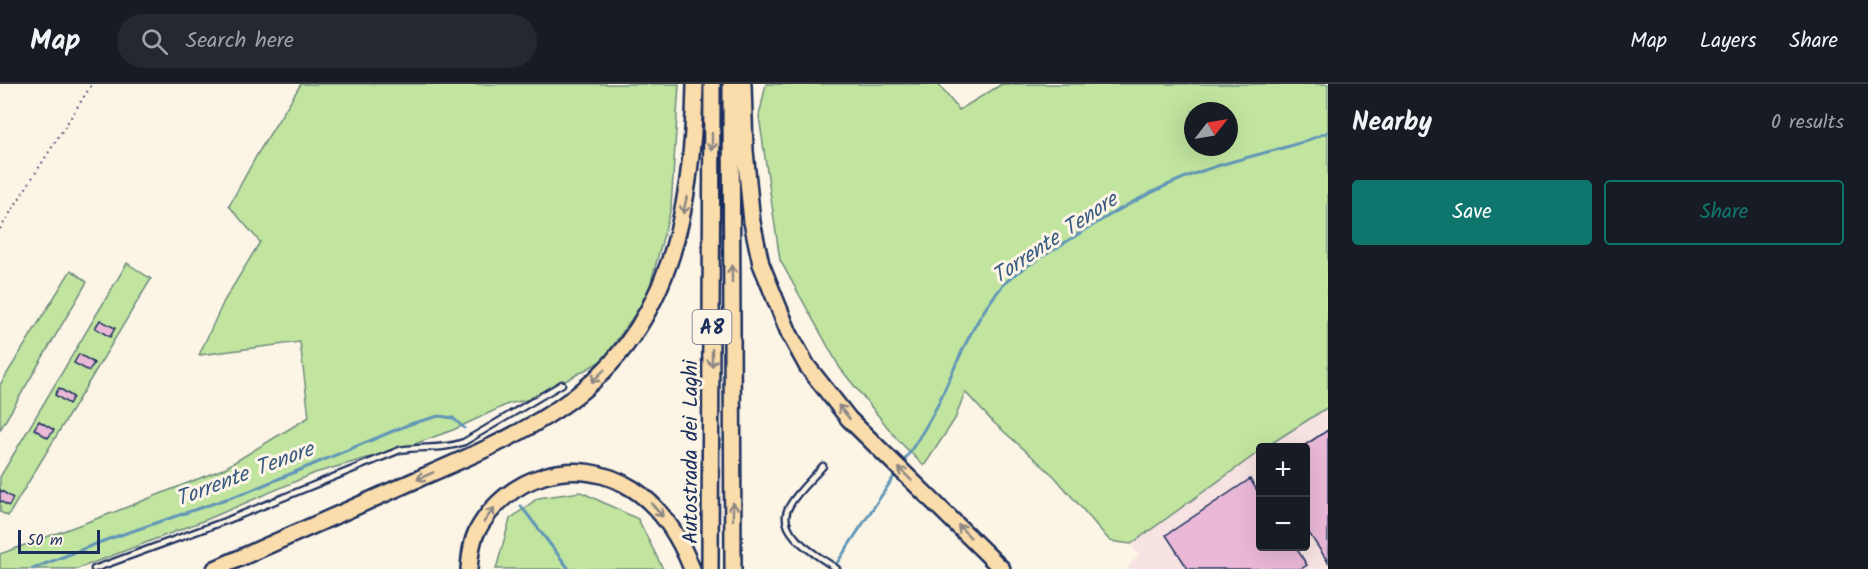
<!DOCTYPE html>
<html lang="en">
<head>
<meta charset="utf-8">
<style>
  :root { --surface:#171b24; --page:#242831; --text:#f1f3f6; --muted:#9ea1a6; --line:#363941; --accent:#0f766e }
  body { margin:0; font-family:Kalam,sans-serif; background:var(--page); color:var(--text) }
  .controls { position:absolute; right:18px; bottom:18px; display:grid; overflow:hidden; border-radius:6px; box-shadow:0 6px 24px #0002 }
  .controls button { width:54px; height:54px; display:grid; place-items:center; padding:0; border:0; border-bottom:2px solid var(--line); background:var(--surface); color:var(--text); font:30px sans-serif }
  .compass { position:absolute; left:1184px; top:18px; width:54px; height:54px; border-radius:50%; background:var(--surface); box-shadow:0 6px 24px #0002; rotate:59deg }
  .scale { position:absolute; left:18px; bottom:15px; width:82px; box-sizing:border-box; padding-left:6px; border:3px solid #1b2f5e; border-top:0; font-size:16px; line-height:21px; white-space:nowrap; color:#1b2f5e; -webkit-text-stroke:4px #fcf5e5; paint-order:stroke }
  .list { margin:0; padding:0; list-style:none }
  h2 { display:flex; justify-content:space-between; align-items:center; height:78px; margin:0; padding:0 24px; font-size:26px }
  h2 small { font-size:20px; font-weight:400; color:var(--muted) }
  .actions { display:flex; gap:12px; padding:18px 24px }
  .actions a { flex:1; padding:14px 0; border:2px solid var(--accent); border-radius:6px; text-align:center; font-size:21px; color:var(--accent) }
  .actions .main { background:var(--accent); color:#fff }
  .icon { flex:none; width:33px; height:33px; fill:none; stroke:currentColor; stroke-width:2; stroke-linecap:round; stroke-linejoin:round }
  .map { position:relative; flex:none; width:1328px; height:485px; overflow:hidden }
  header { display:flex; align-items:center; gap:36px; box-sizing:border-box; height:84px; padding:0 30px; background:var(--surface); border-bottom:2px solid var(--line) }
  header strong { font-size:28px }
  nav { display:flex; gap:33px; margin-inline-start:auto; font-size:21px }
  .search { width:420px; height:54px; background:var(--page); display:flex; align-items:center; gap:15px; box-sizing:border-box; padding:0 21px; border-radius:33px; color:var(--muted); font-size:22px }
  main { display:flex }
  aside { flex:1; background:var(--surface) }
  .map>svg:first-child { display:block }
  .built { fill:#f7e3e1 }
  .green { fill:#c1e59f; stroke:#6e8a7e; stroke-width:1.5; fill-rule:evenodd }
  .lines { fill:none; stroke-linecap:round; stroke-linejoin:round }
  .stream { stroke:#6296b7; stroke-width:3 }
  .building { fill:#ebb9d8; stroke:#1b2f5e; stroke-width:1.5 }
  .lane-casing { stroke:#1b2f5e; stroke-width:9 }
  .highway-casing { stroke:#1b2f5e; stroke-width:20 }
  .path { stroke:#1b2f5e; stroke-width:2; stroke-dasharray:1.5 4.5; stroke-linecap:butt }
  .lane { stroke:#fcf5e5; stroke-width:4.5 }
  .highway { stroke:#fbddab; stroke-width:15 }
  .oneway { stroke:#8b8684 }
  .labels { text-anchor:middle; stroke-width:6; stroke-linejoin:round; paint-order:stroke }
  .shield { fill:#fcf5e5; stroke:#5e6a86; stroke-width:1.5 }
  .shield-label { font-size:20px; font-weight:bold; fill:#1b2f5e }
  .street-label { font-size:21px; fill:#1b2f5e; stroke:#fcf5e5 }
  .water-label { font-size:22px; font-style:italic; fill:#385a83; stroke:#fcf5e5 }
</style>
</head>
<body>
<header>
<strong>Map</strong>
<div class="search"><svg class="icon" aria-label="search" viewBox="0 0 24 24"><circle cx="10" cy="10" r="6"/><path d="M15 15l6 6"/></svg>Search here</div>
<nav><a>Map</a><a>Layers</a><a>Share</a></nav>
</header>
<main>
<div class="map">
<svg width="1328" height="485" viewBox="0 0 1328 485">
  <rect width="100%" height="100%" fill="#fcf5e5"/>
  <filter id="ink" filterUnits="userSpaceOnUse"><feTurbulence type="fractalNoise" baseFrequency=".0167" numOctaves="2"/><feDisplacementMap in="SourceGraphic" scale="12" xChannelSelector="R" yChannelSelector="G"/><feConvolveMatrix kernelMatrix="1 2 1 2 8 2 1 2 1" color-interpolation-filters="sRGB"/></filter>
  <g filter="url(#ink)">
    <path class="built" d="M1328,323V485H1126L1139,471L1131,460L1260,367V462H1306V364L1266,363Z"/>
    <path class="green" d="M301,0H679L671,124L647,213L603,276L535,314L508,320L453,346L409,362L315,389L208,435L77,485H0V470L112,429L223,385L309,333L300,258L199,271L224,217L260,158L229,122L258,69Z
      M766,0H938L959,26L1002,0H1328V323L1266,363L1260,364V367L1131,460L1110,457L1054,392L992,337L965,308L955,335L924,382L897,355L840,284L780,176L759,32ZM1193,27H1229V63H1193Z
      M127,179L151,195L8,432L0,428V393Z
      M71,186L87,198L0,346V301Z
      M581,408L638,435L663,485H496L510,435L538,414Z"/>
    <g class="lines">
      <path class="stream" d="M902,380C915,360 929,340 939,318C957,279 972,239 999,206C1014,187 1038,176 1058,163C1103,134 1151,105 1202,87C1243,72 1288,66 1328,48
        M521,422L569,485
        M32,485L106,456L247,408L410,340L439,332L453,334L464,344
        M833,485L897,388"/>
    </g>
    <path class="building" d="M100,236L115,244L110,253L95,244Z
      M79,270L94,279L89,287L74,279Z
      M59,304L73,313L69,320L55,311Z
      M39,337L54,346L48,354L34,345Z
      M1328,346V478L1305,443V361Z
      M1250,395L1260,411V462H1295L1307,481L1301,485H1188L1166,451Z
      M0,406L13,414L9,422L0,417Z"/>
    <g class="lines">
      <defs>
        <path id="lane" d="M823,382C812,395 798,407 790,421C772,448 819,472 837,485
          M94,485L228,436L400,366C421,362 443,366 464,358L562,300"/>
        <path id="highway" d="M731,0L733,485
          M743,0L745,67L752,138L761,180L789,249L807,282L849,335L1002,485
          M215,485C282,455 350,425 418,395C466,374 515,354 559,324C671,250 693,124 695,0
          M469,485C470,473 471,460 476,449C506,391 577,369 633,405C662,424 680,454 692,485
          M710,485L712,0"/>
      </defs>
      <use href="#lane" class="lane-casing"/>
      <use href="#highway" class="highway-casing"/>
      <path class="path" d="M0,145L92,0"/>
      <use href="#lane" class="lane"/>
      <use href="#highway" class="highway"/>
    </g>
    <defs><path id="oneway-shaft" d="M-6 0H5M1.5-3L5.5 0L1.5 3" fill="none" stroke-width="1.6" stroke-linecap="round" stroke-linejoin="round" transform="scale(1.5)"/></defs>
    <g class="oneway">
      <use href="#oneway-shaft" transform="translate(712 58) rotate(90)"/>
      <use href="#oneway-shaft" transform="translate(685 121) rotate(102)"/>
      <use href="#oneway-shaft" transform="translate(732 190) rotate(-90)"/>
      <use href="#oneway-shaft" transform="translate(712 274) rotate(90)"/>
      <use href="#oneway-shaft" transform="translate(598 292) rotate(136)"/>
      <use href="#oneway-shaft" transform="translate(844 328) rotate(-130)"/>
      <use href="#oneway-shaft" transform="translate(905 390) rotate(-135)"/>
      <use href="#oneway-shaft" transform="translate(425 392) rotate(156)"/>
      <use href="#oneway-shaft" transform="translate(657 426) rotate(49)"/>
      <use href="#oneway-shaft" transform="translate(733 427) rotate(-90)"/>
      <use href="#oneway-shaft" transform="translate(489 431) rotate(-54)"/>
      <use href="#oneway-shaft" transform="translate(964 447) rotate(-135)"/>
    </g>
  </g>
  <g class="labels">
    <rect class="shield" x="692.5" y="226" width="39" height="34" rx="4.5"/>
    <g class="shield-label">
      <text x="712" y="250">A8</text>
    </g>
    <g class="street-label">
      <text transform="translate(690 368) rotate(-90)" y="7">Autostrada dei Laghi</text>
    </g>
    <g class="water-label">
      <text transform="translate(1054 153) rotate(-34)" y="8">Torrente Tenore</text>
      <text transform="translate(244 389) rotate(-21)" y="8">Torrente Tenore</text>
    </g>
  </g>
</svg>
<div class="controls">
<button>+</button>
<button>−</button>
</div>
<svg class="compass" viewBox="-18 -18 36 36"><path d="M0-13l5 13h-10z" fill="#e53935"/><path d="M0 13l5-13h-10z" fill="#9ea1a6"/></svg>
<div class="scale">50 m</div>
</div>
<aside>
<h2>Nearby<small>0 results</small></h2>
<ul class="list">
</ul>
<div class="actions"><a class="main">Save</a><a>Share</a></div>
</aside>
</main>
</body>
</html>
